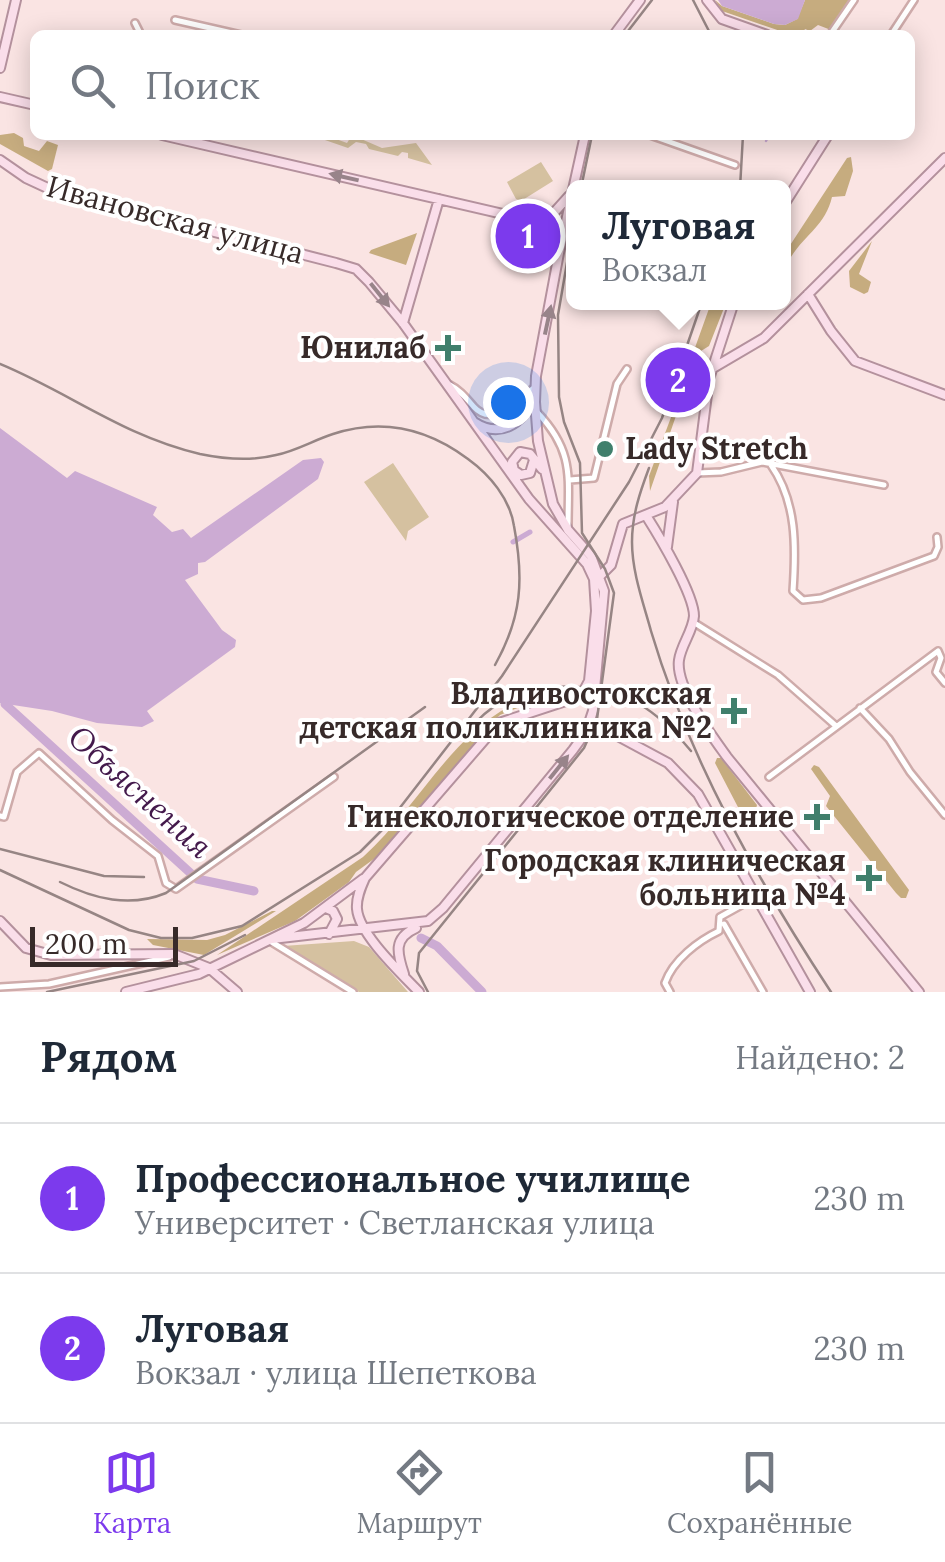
<!DOCTYPE html>
<html lang="ru">
<head>
<meta charset="utf-8">
<style>
  :root { --surface:#fff; --page:#f6f6f7; --text:#1f2937; --muted:#747a83; --line:#e0e1e3; --accent:#7c3aed }
  body { margin:0; font-family:Lora,serif; background:var(--page); color:var(--text) }
  .scale { position:absolute; left:30px; bottom:25px; width:148px; box-sizing:border-box; padding-left:10px; border:5px solid #372a29; border-top:0; font-size:28px; line-height:35px; white-space:nowrap; color:#372a29; -webkit-text-stroke:8px #fff; paint-order:stroke }
  .you { position:absolute; left:508px; top:402px; width:35px; height:35px; margin:-25px; border:8px solid #fff; border-radius:50%; background:#1a73e8; box-shadow:0 0 0 15px #1a73e833 }
  .badge { display:grid; place-items:center; width:65px; height:65px; border-radius:50%; background:var(--accent); color:#fff; font-size:32px; font-weight:700 }
  .pin { position:absolute; translate:-50% -50%; border:5px solid #fff; box-shadow:0 2px 10px #0006 }
  .popup { position:absolute; left:566px; top:180px; width:225px; height:130px; box-sizing:border-box; display:grid; place-content:center; border-radius:15px; background:var(--surface); filter:drop-shadow(0 2px 8px #0005); font-size:32px; white-space:nowrap; color:var(--muted) }
  .popup b { font-size:38px; color:var(--text) }
  .popup::after { content:''; position:absolute; left:50%; top:100%; margin-left:-20px; border:20px solid transparent; border-top-color:var(--surface) }
  .list { margin:0; padding:0; list-style:none }
  h2 { display:flex; justify-content:space-between; align-items:center; height:130px; margin:0; padding:0 40px; font-size:42px }
  h2 small { font-size:32px; font-weight:400; color:var(--muted) }
  .list li { display:grid; grid-template-columns:65px 1fr auto; gap:30px; align-items:center; box-sizing:border-box; height:150px; padding:0 40px; border-top:2px solid var(--line) }
  .list b { display:block; font-size:38px; white-space:nowrap }
  .list p { margin:0; font-size:32px; white-space:nowrap; color:var(--muted) }
  .list em { font-size:32px; font-style:normal; color:var(--muted) }
  .icon { flex:none; width:55px; height:55px; fill:none; stroke:currentColor; stroke-width:2; stroke-linecap:round; stroke-linejoin:round }
  .map { position:relative; flex:none; width:945px; height:992px; overflow:hidden }
  .search { position:absolute; background:var(--surface); box-shadow:0 5px 25px #0003; left:30px; right:30px; top:30px; height:110px; display:flex; align-items:center; gap:25px; box-sizing:border-box; padding:0 35px; border-radius:15px; color:var(--muted); font-size:38px }
  .sheet { height:430px; background:var(--surface) }
  nav { display:flex; justify-content:space-around; align-items:center; box-sizing:border-box; height:140px; border-top:2px solid var(--line); background:var(--surface); font-size:28px; color:var(--muted) }
  nav a { display:grid; justify-items:center; gap:5px }
  nav .on { color:var(--accent) }
  .map>svg:first-child { display:block }
  .green { fill:#d5c1a0 }
  .forest { fill:#c6ac7f }
  .water { fill:#ccabd3 }
  .lines { fill:none; stroke-linecap:round; stroke-linejoin:round }
  .stream { stroke:#ccabd3; stroke-width:2.5 }
  .canal { stroke:#ccabd3; stroke-width:5 }
  .river { stroke:#ccabd3; stroke-width:9 }
  .minor-casing { stroke:#ceabaa; stroke-width:10 }
  .major-casing { stroke:#b4919d; stroke-width:12 }
  .minor { stroke:#fff; stroke-width:5 }
  .major { stroke:#fadeea; stroke-width:8 }
  .tram { stroke:#968584; stroke-width:2.5 }
  .rail { stroke:#968584; stroke-width:2.5 }
  .oneway { fill:#98848a }
  .poi-dot { fill:#407f6c; stroke:#fff; stroke-width:4 }
  .labels { text-anchor:middle; stroke-width:8; stroke-linejoin:round; paint-order:stroke }
  .street-label { font-size:30px; fill:#372a29; stroke:#fff }
  .poi-label { font-size:30px; font-weight:bold; fill:#372a29; stroke:#fff; text-anchor:end }
  .water-label { font-size:32px; font-style:italic; fill:#43194b; stroke:#fff }
</style>
</head>
<body>
<div class="map">
<svg width="945" height="992" viewBox="0 0 945 992">
  <rect width="100%" height="100%" fill="#fae4e3"/>
  <path class="green" d="M325,135L347,143L352,135L382,148L416,143L432,165L408,158V153L402,152L398,156L369,149L366,144L356,142L348,148L322,139Z
    M541,162L553,181L521,201L516,199L507,182Z
    M393,463L429,517L408,531L406,541L364,482Z
    M354,941L369,947L408,992H359L283,946Z"/>
  <path class="forest" d="M715,0L722,6L774,24L785,25L797,19L805,0H852L831,30L818,25L810,31L805,29L802,35H792L722,11Z
    M14,133L23,138L24,146L39,151L47,141L58,145L52,169L48,171L0,144V135Z
    M851,157L853,171L845,196L832,197C825,227 803,235 788,262L783,264V256L847,158Z
    M417,233L406,265L369,253L371,250Z
    M872,241L859,274L871,282L868,292L864,294L850,287L849,271Z
    M711,303H726L709,346L701,351L696,360L692,356Z
    M688,372L687,384L650,491L649,476Z
    M529,697L538,700L500,715L492,723L378,856L356,872L349,882L295,921L217,955L363,857C420,806 454,726 529,697Z
    M717,758H721L757,805L756,809L740,811L715,763Z
    M814,765L819,767L909,890L906,898H901L896,893L826,806L830,796L811,769Z
    M272,911H276L204,955L153,945L147,939L207,940L225,935Z"/>
  <path class="water" d="M718,0H805L798,19L785,25L774,24L722,6Z
    M0,428L67,478L75,471L157,507L153,515L172,532L183,529L191,538L303,460L321,458L324,462L318,479L205,562L198,563V574L185,580L222,630L236,640L235,647L147,711L154,721L142,727L97,723L52,711L0,703Z"/>
  <g class="lines">
    <path class="stream" d="M766,141L769,135"/>
    <path class="canal" d="M513,542L530,532"/>
    <path class="river" d="M5,704L197,879L254,891
      M421,938L437,946L482,992"/>
    <defs>
      <path id="minor" d="M175,20L241,35
        M135,23L141,35
        M830,35L854,0
        M891,35L914,0
        M650,135L735,165
        M450,385C460,390 466,398 474,407C493,428 518,400 535,387
        M537,412C575,452 568,478 568,527
        M771,465C797,502 796,547 793,591L803,600L821,598L934,556L938,547L937,537
        M697,473L721,472L762,462L884,485
        M570,480L594,478L617,384L627,369
        M693,622L778,675L836,726
        M938,651L941,658L936,672L945,683
        M860,708L889,739L910,772L945,815
        M769,777L938,651
        M0,816L4,817L17,772L39,753L112,820L158,856L166,883L176,889L334,777
        M720,917L756,897
        M724,924L763,992
        M270,941L353,992
        M0,987L49,984L169,957
        M670,992L665,983C673,960 698,941 719,931L720,917"/>
      <path id="major" d="M707,0L722,19L767,35
        M614,35L640,0
        M0,68L16,0
        M0,97L35,105
        M162,135L520,218L551,216L569,196
        M0,160L26,178L54,191L336,263L356,269L369,282L403,323L529,499L587,564L594,579L596,611L589,681L581,696L499,723L365,878C361,887 356,898 357,909C359,934 401,973 419,992
        M783,206L828,135
        M531,220L550,233L558,249
        M808,294L831,331L855,361L945,395
        M403,323L439,199
        M713,368L764,338L945,158
        M474,422C500,439 522,424 534,398
        M515,471L521,475L530,473L534,460
        M516,479L512,462L520,452L530,454L542,469
        M647,517C659,536 694,594 694,616C693,631 681,645 679,660C675,687 712,736 727,757L919,992
        M667,547L673,502
        M600,576L611,565L623,524L665,507L697,473L709,379L734,302
        M590,721L668,763L698,794L810,992
        M326,908L333,911L337,919L329,934
        M0,921L26,948L51,955L174,954L209,968L237,992
        M272,939L428,921L443,908L573,750L586,732L593,711L604,591L591,556L568,530L553,504L538,441L535,402L536,376L559,253L585,135
        M404,974C397,953 393,938 416,928
        M126,992L199,974L304,923L363,879"/>
    </defs>
    <use href="#minor" class="minor-casing"/>
    <use href="#major" class="major-casing"/>
    <use href="#minor" class="minor"/>
    <use href="#major" class="major"/>
    <path class="tram" d="M625,35L652,0
      M581,188L592,135
      M428,992L417,971L419,953L584,748L597,719L614,593L605,569L582,533L580,463L564,422L559,397L558,315L573,228"/>
    <path class="rail" d="M693,0L711,35
      M740,188L743,135
      M0,364C70,393 123,436 200,454C224,459 252,461 276,455C296,451 314,440 333,434C382,418 428,429 468,459C490,475 510,499 514,526C524,579 522,617 495,665
      M649,468C640,492 632,515 632,542C632,572 643,602 651,631C689,759 758,881 831,992
      M477,721C517,680 589,677 639,704C660,716 676,733 691,751
      M0,849L104,876L144,877
      M0,870L129,930L161,938H192L242,926L360,852L385,827L502,676L629,482L662,418L702,302
      M60,882C94,899 130,908 166,893L425,707
      M47,992L194,961L245,935"/>
  </g>
  <defs><path id="oneway-solid" d="M-6-.8H1V-3.2L6.5 0L1 3.2V.8H-6Z" transform="scale(2.5)"/></defs>
  <g class="oneway">
    <use href="#oneway-solid" transform="translate(344 177) rotate(-167)"/>
    <use href="#oneway-solid" transform="translate(380 295) rotate(51)"/>
    <use href="#oneway-solid" transform="translate(548 320) rotate(-78)"/>
    <use href="#oneway-solid" transform="translate(559 767) rotate(-51)"/>
  </g>
  <g class="poi-dot">
    <path d="M443 333h10v10h10v10h-10v10h-10v-10h-10v-10h10z"/>
    <circle cx="605" cy="449" r="10"/>
    <path d="M729 696h10v10h10v10h-10v10h-10v-10h-10v-10h10z"/>
    <path d="M812 802h10v10h10v10h-10v10h-10v-10h-10v-10h10z"/>
    <path d="M864 863h10v10h10v10h-10v10h-10v-10h-10v-10h10z"/>
  </g>
  <g class="labels">
    <g class="street-label">
      <text transform="translate(175 220) rotate(15)" y="10">Ивановская улица</text>
    </g>
    <g class="poi-label">
      <text x="426" y="358">Юнилаб</text>
      <text x="625" y="459" text-anchor="start">Lady Stretch</text>
      <text x="712" y="704">Владивостокская<tspan x="712" dy="34">детская поликлинника №2</tspan></text>
      <text x="794" y="827">Гинекологическое отделение</text>
      <text x="846" y="871">Городская клиническая<tspan x="846" dy="34">больница №4</tspan></text>
    </g>
    <g class="water-label">
      <text transform="translate(140 792) rotate(42)" y="11">Объяснения</text>
    </g>
  </g>
</svg>
<div class="scale">200 m</div>
<div class="you"></div>
<div class="pin badge" style="left:528px;top:236px">1</div>
<div class="pin badge" style="left:678px;top:380px">2</div>
<div class="popup"><b>Луговая</b>Вокзал</div>
<div class="search"><svg class="icon" aria-label="search" viewBox="0 0 24 24"><circle cx="10" cy="10" r="6"/><path d="M15 15l6 6"/></svg>Поиск</div>
</div>
<section class="sheet">
<h2>Рядом<small>Найдено: 2</small></h2>
<ul class="list">
<li><span class="badge">1</span><div><b>Профессиональное училище</b><p>Университет · Светланская улица</p></div><em>230 m</em></li>
<li><span class="badge">2</span><div><b>Луговая</b><p>Вокзал · улица Шепеткова</p></div><em>230 m</em></li>
</ul>
</section>
<nav>
<a class="on"><svg class="icon" aria-label="map" viewBox="0 0 24 24"><path d="M3 6l6-2 6 2 6-2v14l-6 2-6-2-6 2zM9 4v14M15 6v14"/></svg>Карта</a>
<a><svg class="icon" aria-label="directions" viewBox="0 0 24 24"><path d="M12 3l9 9-9 9-9-9zM9 14v-3h6M13 9l2 2-2 2"/></svg>Маршрут</a>
<a><svg class="icon" aria-label="saved" viewBox="0 0 24 24"><path d="M7 4h10v16l-5-4-5 4z"/></svg>Сохранённые</a>
</nav>
</body>
</html>
